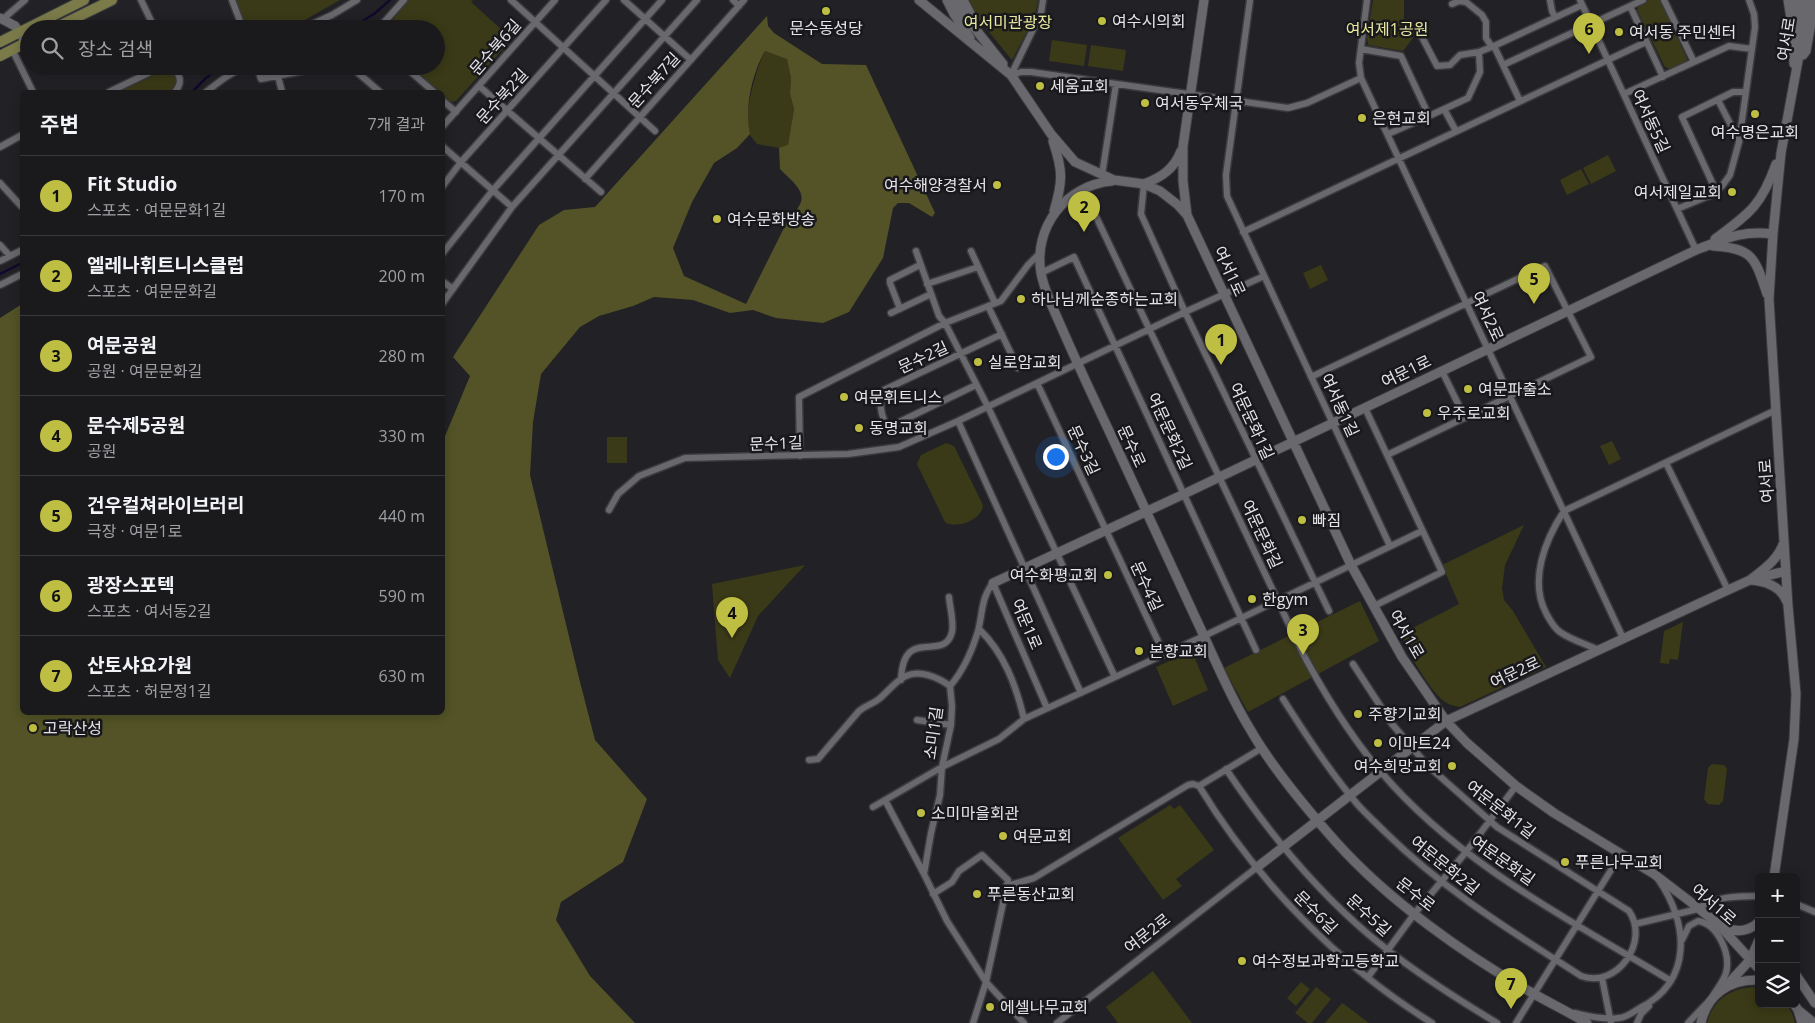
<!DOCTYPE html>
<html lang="ko">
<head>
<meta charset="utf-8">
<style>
  :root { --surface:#1a191c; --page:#232225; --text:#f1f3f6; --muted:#9fa0a3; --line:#38383b; --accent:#bebe42 }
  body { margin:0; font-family:"Open Sans","Noto Sans KR",sans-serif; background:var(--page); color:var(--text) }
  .controls { position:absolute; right:15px; bottom:15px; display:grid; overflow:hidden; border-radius:8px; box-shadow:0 2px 12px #0003 }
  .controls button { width:45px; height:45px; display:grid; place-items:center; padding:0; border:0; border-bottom:1px solid var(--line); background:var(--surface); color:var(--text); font:25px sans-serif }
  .you { position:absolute; left:1055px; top:456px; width:18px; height:18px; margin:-12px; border:4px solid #fff; border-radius:50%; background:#1a73e8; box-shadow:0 0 0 8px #1a73e833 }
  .badge { display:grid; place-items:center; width:32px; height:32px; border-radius:50%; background:var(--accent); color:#111; font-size:16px; font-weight:700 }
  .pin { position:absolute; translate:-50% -41px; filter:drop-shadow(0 1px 2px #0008) }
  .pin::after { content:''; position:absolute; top:26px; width:18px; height:15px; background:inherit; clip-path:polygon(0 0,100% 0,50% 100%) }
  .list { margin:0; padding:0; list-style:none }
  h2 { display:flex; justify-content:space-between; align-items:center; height:65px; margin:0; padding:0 20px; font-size:21px }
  h2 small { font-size:16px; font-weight:400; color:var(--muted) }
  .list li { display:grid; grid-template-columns:32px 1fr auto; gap:15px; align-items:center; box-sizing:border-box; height:80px; padding:0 20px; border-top:1px solid var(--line) }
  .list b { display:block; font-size:19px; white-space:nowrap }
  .list p { margin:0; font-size:16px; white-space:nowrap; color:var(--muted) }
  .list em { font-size:16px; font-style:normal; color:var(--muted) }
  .icon { flex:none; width:28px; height:28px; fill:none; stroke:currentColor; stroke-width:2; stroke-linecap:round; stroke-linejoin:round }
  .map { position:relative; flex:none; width:1815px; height:1023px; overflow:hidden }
  .search { position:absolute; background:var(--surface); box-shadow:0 2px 12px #0003; left:20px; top:20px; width:425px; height:55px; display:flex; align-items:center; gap:12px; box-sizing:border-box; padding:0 18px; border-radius:28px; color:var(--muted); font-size:19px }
  .panel { position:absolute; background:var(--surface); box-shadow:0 2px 12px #0003; left:20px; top:90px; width:425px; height:625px; border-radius:8px }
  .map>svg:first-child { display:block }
  .green { fill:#3a3a18 }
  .forest { fill:#535327; fill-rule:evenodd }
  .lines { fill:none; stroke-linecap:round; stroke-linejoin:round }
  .stream { stroke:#12092b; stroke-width:2.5 }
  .street-casing { stroke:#3b3b3f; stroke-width:9 }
  .secondary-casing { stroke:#3b3b3f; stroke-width:11 }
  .primary-casing { stroke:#3b3b3f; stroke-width:12 }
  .street { stroke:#69686d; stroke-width:6 }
  .secondary { stroke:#69686d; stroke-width:9 }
  .primary { stroke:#7b7b4a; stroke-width:10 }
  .poi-dot { fill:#bebe42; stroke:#19181c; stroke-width:2 }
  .labels { text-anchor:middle; stroke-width:5; stroke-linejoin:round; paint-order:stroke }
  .poi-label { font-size:16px; fill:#e5e4e7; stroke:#19181c; text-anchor:start }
  .park-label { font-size:16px; fill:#e6e89d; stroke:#19181c }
  .street-label { font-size:16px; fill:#e5e4e7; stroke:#19181c }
</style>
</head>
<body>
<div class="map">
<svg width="1815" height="1023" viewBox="0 0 1815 1023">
  <rect width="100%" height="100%" fill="#222126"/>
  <path class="green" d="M237,0H340L289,29H248L236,3Z
    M409,0H473L471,2L512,39L456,101L451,102L443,95L442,92H440L409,66H436V29H385Z
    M967,0H1038L1035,16L1012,60L979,20Z
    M1373,0H1404V22L1412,32L1413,38L1403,51L1368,45L1367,38Z
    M1648,0H1660L1687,59L1686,63L1670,69L1665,67L1637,10L1640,4Z
    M1052,40L1087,45L1084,66L1049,61Z
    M1091,45L1126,50L1123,71L1088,66Z
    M765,51L787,58L791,78L790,94L794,109L788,146L779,148L757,144C755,141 752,138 750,135C742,115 756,70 765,51Z
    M170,68L177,79L175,86L170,92H118Z
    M1608,155L1616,171L1591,184L1583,168Z
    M1581,169L1589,184L1567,195L1560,180Z
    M1321,265L1328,280L1310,289L1303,273Z
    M607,437H627V463H607Z
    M1612,441L1621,459L1609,465L1600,446Z
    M946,443L954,446L983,505C983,519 956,530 945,522L917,464L921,455Z
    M1524,525L1505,565L1502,588L1504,600L1513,611L1546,667L1460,707C1454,706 1450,705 1445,702C1430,691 1413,659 1403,643L1407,631L1459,604L1442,565Z
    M805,565L758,616L730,678L718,660L712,584Z
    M1360,601L1379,641L1248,712L1224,668Z
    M1683,622L1678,660L1670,659L1669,664L1660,663L1664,631Z
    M1192,651L1208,690L1173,706L1156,667Z
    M1712,764L1724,765L1727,769L1723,801L1719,805L1708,804L1704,799L1708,768Z
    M1170,805L1174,809L1180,805L1214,850L1176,879L1182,886L1163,900L1118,838Z
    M1153,971L1192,1023H1118L1106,1007Z
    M1301,982L1310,989L1296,1006L1287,998Z
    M1316,987L1331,999L1312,1023H1308L1295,1013Z
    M1752,987L1759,988V1004H1786L1792,1013L1795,1023H1707C1713,1000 1730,989 1752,987Z
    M1342,1003L1344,1004L1369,1023H1325Z"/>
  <path class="forest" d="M767,16L768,26L774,33L822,64L866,65L935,213L932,217L909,203H898L893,208L883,258L849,312L823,323L776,318L753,310L730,313L693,300L654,297L633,306L599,316L580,327L541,374L533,422L530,475L579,678L595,740L647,799L623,862L561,902L556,920L590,976L635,1023H0V318L22,304V712H442L443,441L470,376L453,357L539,225L564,210L595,207ZM765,51L787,59L791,78L790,94L794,109L788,145L779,148L780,169C788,178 805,189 801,202C799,207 795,212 793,217L789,218L746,304L684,276L673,248L692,202L714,163L737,148L750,134C744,108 752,74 765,51Z"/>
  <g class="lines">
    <path class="stream" d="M349,29L374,14L390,0
      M192,92L206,78L223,66
      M0,274L22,263"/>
    <defs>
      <path id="street" d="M141,0L155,29
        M232,0L243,29
        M511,0L655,131
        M624,0L691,60
        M733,0L739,6
        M1043,0L1041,13L1011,75L1021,72H1031L1288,108L1307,103L1361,78
        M1250,0L1226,175L1227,196L1390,546
        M1367,0L1359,63L1361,78L1623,638
        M1550,0L1552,11L1555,17
        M1580,0L1696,250
        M1664,0L1694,62
        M1452,4L1459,1L1466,2L1482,15L1486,22V38L1492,47
        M1630,6L1663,77
        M3,19L25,0
        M1407,24L1422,37L1437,66L1450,65L1460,55L1479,52
        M301,29L332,15L357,0
        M378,29L404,0
        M1494,46L1582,5
        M12,49L33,92
        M1361,49L1401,56L1429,116L1468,98L1480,72L1479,52L1494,46L1503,65L1643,0
        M1503,65L1520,101
        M174,66C180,77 183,82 175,92
        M257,66L261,79L329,66
        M350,66L380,92
        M404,66L434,92
        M278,76L282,92
        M479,86L601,192
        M109,92L163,66
        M206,92C219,82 232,71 249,66
        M1624,94L1729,46L1752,49
        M442,100L456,112
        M1718,100L1739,141
        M1444,109L1456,131
        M442,127L555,0
        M1388,134L1429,116
        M442,146L512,207
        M0,147L22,135
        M1102,175L1116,84
        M585,179L744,0
        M0,183L22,207
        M1144,184L1141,214L1185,312L1329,611
        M442,187L461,162L606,0
        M1083,189L1302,652C1325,695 1350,736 1381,772C1459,864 1570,920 1671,981
        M1716,191L1682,117L1733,92H1746
        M1677,209L1713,194L1722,186L1730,175L1739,142L1755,27L1754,14L1749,0
        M1243,232L1646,42
        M0,245L10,256
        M916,251L939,316L945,323L988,407L1115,677
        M971,251L995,303
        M442,254L493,190L662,0
        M0,261L22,250
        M1041,273L1074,257L1256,650
        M442,281L453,289
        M927,284L978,267
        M0,285L22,274
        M442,304L512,207L697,0
        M988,306L1018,368
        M900,309L890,283V280L920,265
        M891,313L931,294
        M1442,371L1465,418
        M1311,377L1545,266L1591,357L1387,455
        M1037,383L1164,654
        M976,385L891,426L886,425C881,414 878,401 884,390L1002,334
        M1365,408L1442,572L1374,606
        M958,421L1081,693
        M800,456L799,397L945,323L1001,301L1028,265L1041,252
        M1666,463L1728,590
        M609,510L618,494L639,476L685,458L848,454L899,447L958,421L1185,312L1264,276
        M979,629C1004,653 1016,685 1024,719
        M1599,650C1586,644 1571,640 1560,632C1553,627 1550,620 1546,613C1529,580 1545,540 1564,511L1776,410
        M901,680C903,624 944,664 952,632C954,622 950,608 949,597
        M1283,699C1306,735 1330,772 1358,805C1366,814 1376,823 1385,832C1445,891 1511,931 1581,976C1617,989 1650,942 1629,911L1497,827L1427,765L1392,724L1353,664
        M917,720L951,725
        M809,760L818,759L859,711C866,705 873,704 879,699C888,692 896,680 906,676C920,669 939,678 950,686
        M1226,769C1266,829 1313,887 1368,934C1408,968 1452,996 1497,1023
        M1199,786C1257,881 1337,964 1432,1023
        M885,800L924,874
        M873,807L942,767L999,739L1024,719L1204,636L1422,531
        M1007,886L1034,878L1188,785L1193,784L1199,786L1262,748
        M933,894L952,882L959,871L982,855L1008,880L986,982L973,1023
        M1796,904L1815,912
        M1635,924L1698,909C1714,896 1739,896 1759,896
        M1682,940L1689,926L1698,921C1718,924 1731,954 1726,973C1724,980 1718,988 1714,994
        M1368,977L1415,913L1466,852L1516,786
        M1602,978L1611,1023
        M1574,1013C1589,1016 1604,1020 1619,1018C1627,1017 1633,1012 1640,1008C1693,981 1689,923 1658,879
        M1024,1023L986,982L947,921L924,874L931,833L940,795L942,767L951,725L952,706L950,686C964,670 972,651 978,631C983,612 981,598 993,583L1047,708
        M1057,1023L1256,868
        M1516,1023L1621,854
        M1637,1023L1641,1014L1649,1006
        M1688,1023L1706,1004"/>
      <path id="secondary" d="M919,0L1011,75L1051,134L1075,162L1114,180L1144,184L1160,191L1178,205L1187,215L1351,565L1402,657L1446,721L1467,743L1516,786L1554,813L1654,874L1688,900L1718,924L1759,969
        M947,0L954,14L970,38
        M956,0L965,16L1003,64
        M963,0L971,15
        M1788,0L1792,25L1794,64
        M1797,0L1798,32
        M0,18L15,26L26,42
        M1803,55L1806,51L1815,1
        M1053,141C1063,171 1063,181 1054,211
        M1112,181C1066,185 1033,227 1041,273C1044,290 1053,308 1060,324C1076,361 1093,397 1110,433C1139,496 1168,559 1197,621C1214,657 1229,695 1250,729C1273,769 1306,808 1336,842C1389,901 1465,955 1534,994C1552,1004 1570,1013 1587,1023
        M1144,184C1162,177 1174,169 1181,151
        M1187,215L1183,181V146L1204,0
        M1715,239C1750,213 1761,206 1776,164
        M1713,246C1753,248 1755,258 1767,294
        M1784,542C1778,560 1764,569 1750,580C1765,581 1781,586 1787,602
        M993,583L1184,494L1696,250C1725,239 1741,230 1773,234
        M1256,868L1446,721L1728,590L1750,580L1786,571
        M1774,877L1794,739L1796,694L1788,606L1769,299L1773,234L1781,153L1798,61L1806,0
        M1723,927C1736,933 1748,932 1759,922
        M1796,975L1815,1003
        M1728,984L1750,960L1759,940
        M1794,1004L1798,1010L1802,1023
        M1798,1010L1814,1023
        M1701,1023C1707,994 1730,979 1759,980"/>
      <path id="primary" d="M53,29L112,0
        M0,42L84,0
        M0,56L29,41"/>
    </defs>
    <use href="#street" class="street-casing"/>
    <use href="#secondary" class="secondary-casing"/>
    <use href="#primary" class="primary-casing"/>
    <use href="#street" class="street"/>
    <use href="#secondary" class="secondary"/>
    <use href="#primary" class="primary"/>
  </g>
  <g class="poi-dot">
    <circle cx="826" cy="11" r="5"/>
    <circle cx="1102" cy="21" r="5"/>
    <circle cx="1619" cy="32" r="5"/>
    <circle cx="1040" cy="86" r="5"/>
    <circle cx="1145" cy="103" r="5"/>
    <circle cx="1755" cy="114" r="5"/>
    <circle cx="1362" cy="118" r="5"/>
    <circle cx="997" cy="185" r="5"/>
    <circle cx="1732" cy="192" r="5"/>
    <circle cx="717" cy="219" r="5"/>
    <circle cx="1021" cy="299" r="5"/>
    <circle cx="978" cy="362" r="5"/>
    <circle cx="1468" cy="389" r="5"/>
    <circle cx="844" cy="397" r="5"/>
    <circle cx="1427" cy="413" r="5"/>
    <circle cx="859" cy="428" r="5"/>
    <circle cx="1302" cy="520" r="5"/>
    <circle cx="1108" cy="575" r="5"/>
    <circle cx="1252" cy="599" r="5"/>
    <circle cx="1139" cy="651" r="5"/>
    <circle cx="1358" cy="714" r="5"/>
    <circle cx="33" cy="728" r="5"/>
    <circle cx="1378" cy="743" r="5"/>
    <circle cx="1452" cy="766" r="5"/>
    <circle cx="921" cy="813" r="5"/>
    <circle cx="1003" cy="836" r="5"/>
    <circle cx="1565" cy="862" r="5"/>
    <circle cx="977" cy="894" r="5"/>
    <circle cx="1242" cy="961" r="5"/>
    <circle cx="990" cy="1007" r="5"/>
  </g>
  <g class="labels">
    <g class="poi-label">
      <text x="1112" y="27">여수시의회</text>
      <text x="826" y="34" text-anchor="middle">문수동성당</text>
      <text x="1629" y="38">여서동 주민센터</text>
      <text x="1050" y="92">세움교회</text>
      <text x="1155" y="109">여서동우체국</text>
      <text x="1372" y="124">은현교회</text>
      <text x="1755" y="138" text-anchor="middle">여수명은교회</text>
      <text x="987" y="191" text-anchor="end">여수해양경찰서</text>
      <text x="1722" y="198" text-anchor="end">여서제일교회</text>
      <text x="727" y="225">여수문화방송</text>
      <text x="1031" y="305">하나님께순종하는교회</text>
      <text x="988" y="368">실로암교회</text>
      <text x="1478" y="395">여문파출소</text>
      <text x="854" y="403">여문휘트니스</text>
      <text x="1437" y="419">우주로교회</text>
      <text x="869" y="434">동명교회</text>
      <text x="1312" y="526">빠짐</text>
      <text x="1098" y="581" text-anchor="end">여수화평교회</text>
      <text x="1262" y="605">한gym</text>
      <text x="1149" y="657">본향교회</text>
      <text x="1368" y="720">주향기교회</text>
      <text x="43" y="734">고락산성</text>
      <text x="1388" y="749">이마트24</text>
      <text x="1442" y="772" text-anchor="end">여수희망교회</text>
      <text x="931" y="819">소미마을회관</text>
      <text x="1013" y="842">여문교회</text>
      <text x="1575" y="868">푸른나무교회</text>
      <text x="987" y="900">푸른동산교회</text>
      <text x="1252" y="967">여수정보과학고등학교</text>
      <text x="1000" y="1013">에셀나무교회</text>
    </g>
    <g class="park-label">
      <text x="1008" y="28">여서미관광장</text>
      <text x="1387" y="35">여서제1공원</text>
    </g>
    <g class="street-label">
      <text transform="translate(1786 39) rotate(-81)" y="6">여서로</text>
      <text transform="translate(495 47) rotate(-49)" y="6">문수북6길</text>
      <text transform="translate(654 80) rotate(-48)" y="6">문수북7길</text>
      <text transform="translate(502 96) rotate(-48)" y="6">문수북2길</text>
      <text transform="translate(1651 121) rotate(65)" y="6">여서동5길</text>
      <text transform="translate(1230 271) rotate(65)" y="6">여서1로</text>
      <text transform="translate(1488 316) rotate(65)" y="6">여서2로</text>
      <text transform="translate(923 357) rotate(-25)" y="6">문수2길</text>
      <text transform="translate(1406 371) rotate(-26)" y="6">여문1로</text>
      <text transform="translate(1340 405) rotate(65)" y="6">여서동1길</text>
      <text transform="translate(1252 421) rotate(65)" y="6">여문문화1길</text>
      <text transform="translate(1170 431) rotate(65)" y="6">여문문화2길</text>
      <text transform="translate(776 443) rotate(-2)" y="6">문수1길</text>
      <text transform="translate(1132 446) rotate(65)" y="6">문수로</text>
      <text transform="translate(1084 450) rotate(65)" y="6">문수3길</text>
      <text transform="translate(1766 481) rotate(-94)" y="6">여서로</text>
      <text transform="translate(1262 534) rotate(65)" y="6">여문문화길</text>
      <text transform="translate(1147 586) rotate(65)" y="6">문수4길</text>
      <text transform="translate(1027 624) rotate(67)" y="6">여문1로</text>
      <text transform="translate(1407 634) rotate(60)" y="6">여서1로</text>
      <text transform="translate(1515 672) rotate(-25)" y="6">여문2로</text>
      <text transform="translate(933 733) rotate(-82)" y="6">소미1길</text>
      <text transform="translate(1501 809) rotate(38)" y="6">여문문화1길</text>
      <text transform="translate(1503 860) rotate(35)" y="6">여문문화길</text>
      <text transform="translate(1445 865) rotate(39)" y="6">여문문화2길</text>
      <text transform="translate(1416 894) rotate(38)" y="6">문수로</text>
      <text transform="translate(1714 904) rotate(41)" y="6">여서1로</text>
      <text transform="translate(1316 912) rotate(45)" y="6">문수6길</text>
      <text transform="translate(1369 915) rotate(42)" y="6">문수5길</text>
      <text transform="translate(1147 933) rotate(-38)" y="6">여문2로</text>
    </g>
  </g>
</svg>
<div class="controls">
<button>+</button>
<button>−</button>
<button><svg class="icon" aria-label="layers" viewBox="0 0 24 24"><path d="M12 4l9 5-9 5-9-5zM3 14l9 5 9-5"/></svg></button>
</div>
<div class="you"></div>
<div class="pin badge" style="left:1221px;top:365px">1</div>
<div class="pin badge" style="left:1084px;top:232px">2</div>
<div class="pin badge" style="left:1303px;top:655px">3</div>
<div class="pin badge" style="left:732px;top:638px">4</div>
<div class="pin badge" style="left:1534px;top:304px">5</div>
<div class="pin badge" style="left:1589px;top:54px">6</div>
<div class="pin badge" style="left:1511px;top:1009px">7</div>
<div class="search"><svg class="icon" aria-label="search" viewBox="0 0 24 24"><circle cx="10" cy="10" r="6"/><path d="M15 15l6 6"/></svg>장소 검색</div>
<section class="panel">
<h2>주변<small>7개 결과</small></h2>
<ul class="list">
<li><span class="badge">1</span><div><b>Fit Studio</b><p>스포츠 · 여문문화1길</p></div><em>170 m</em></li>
<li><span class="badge">2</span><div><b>엘레나휘트니스클럽</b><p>스포츠 · 여문문화길</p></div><em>200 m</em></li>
<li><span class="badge">3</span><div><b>여문공원</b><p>공원 · 여문문화길</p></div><em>280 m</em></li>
<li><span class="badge">4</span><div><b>문수제5공원</b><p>공원</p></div><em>330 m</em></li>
<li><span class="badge">5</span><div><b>건우컬쳐라이브러리</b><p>극장 · 여문1로</p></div><em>440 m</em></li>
<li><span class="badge">6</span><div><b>광장스포텍</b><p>스포츠 · 여서동2길</p></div><em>590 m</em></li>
<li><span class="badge">7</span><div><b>산토샤요가원</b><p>스포츠 · 허문정1길</p></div><em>630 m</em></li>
</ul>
</section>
</div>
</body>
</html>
